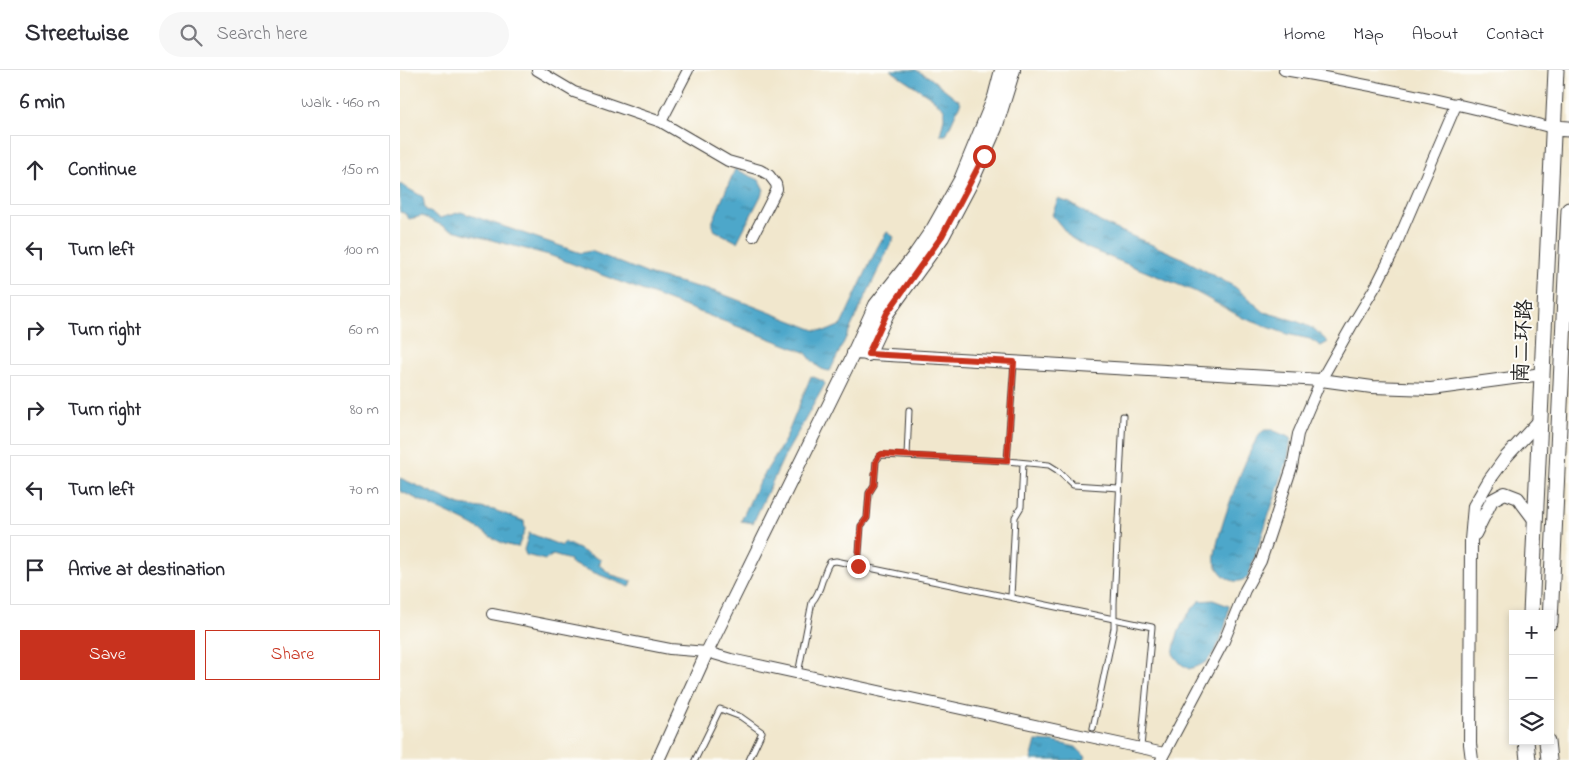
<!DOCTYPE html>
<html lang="en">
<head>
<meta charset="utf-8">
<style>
  :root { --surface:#fff; --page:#f7f7f7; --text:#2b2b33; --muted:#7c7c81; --line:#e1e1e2; --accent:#c8321e }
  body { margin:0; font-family:"Indie Flower","LXGW WenKai TC",sans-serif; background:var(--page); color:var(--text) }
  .controls { position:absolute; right:15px; bottom:15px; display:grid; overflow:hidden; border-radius:0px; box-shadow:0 2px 8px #0003 }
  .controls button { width:45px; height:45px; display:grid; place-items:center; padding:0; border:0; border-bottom:1px solid var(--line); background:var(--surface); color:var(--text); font:25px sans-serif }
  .stop { position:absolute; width:15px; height:15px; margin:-11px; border:4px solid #c8321e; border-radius:50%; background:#fff }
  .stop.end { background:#c8321e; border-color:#fff; box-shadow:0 1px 5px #0008 }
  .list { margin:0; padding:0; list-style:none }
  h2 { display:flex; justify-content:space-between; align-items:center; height:65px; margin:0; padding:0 20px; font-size:21px }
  h2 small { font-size:16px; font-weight:400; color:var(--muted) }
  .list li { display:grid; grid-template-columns:32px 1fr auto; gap:15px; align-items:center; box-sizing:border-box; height:70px; margin:0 10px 10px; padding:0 10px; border:1px solid var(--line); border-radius:0px }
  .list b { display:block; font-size:19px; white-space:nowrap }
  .list em { font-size:16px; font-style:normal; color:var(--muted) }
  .actions { display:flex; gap:10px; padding:15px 20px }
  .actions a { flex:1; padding:11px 0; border:1px solid var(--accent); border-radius:0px; text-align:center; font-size:18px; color:var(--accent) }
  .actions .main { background:var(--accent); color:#fff }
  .icon { flex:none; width:28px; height:28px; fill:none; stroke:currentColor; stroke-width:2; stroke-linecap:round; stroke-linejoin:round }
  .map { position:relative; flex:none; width:1169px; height:690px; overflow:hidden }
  header { display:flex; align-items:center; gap:30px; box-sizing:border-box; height:70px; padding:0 25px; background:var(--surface); border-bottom:1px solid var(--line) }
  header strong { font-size:24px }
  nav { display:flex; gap:28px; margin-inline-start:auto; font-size:18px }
  .search { width:350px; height:45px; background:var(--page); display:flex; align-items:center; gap:12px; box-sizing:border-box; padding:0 18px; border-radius:28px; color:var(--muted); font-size:19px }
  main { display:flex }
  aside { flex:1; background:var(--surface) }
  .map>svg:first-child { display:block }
  .water { fill:url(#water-ripples); stroke:#346273 }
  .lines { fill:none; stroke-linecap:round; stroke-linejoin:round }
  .service-casing { stroke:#3c3a37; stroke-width:7 }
  .minor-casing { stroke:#3c3a37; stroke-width:12 }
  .tertiary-casing { stroke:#3c3a37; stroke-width:14 }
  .secondary-casing { stroke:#3c3a37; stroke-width:16 }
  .primary-casing { stroke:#3c3a37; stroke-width:17 }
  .service { stroke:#fff; stroke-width:5 }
  .minor { stroke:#fff; stroke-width:10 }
  .tertiary { stroke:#fff; stroke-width:12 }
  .secondary { stroke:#fff; stroke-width:14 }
  .primary { stroke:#fff; stroke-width:15 }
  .route { stroke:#c8321e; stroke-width:6 }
  .labels { text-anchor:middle; stroke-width:4; stroke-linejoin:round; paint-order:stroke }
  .street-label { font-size:21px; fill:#1c1c1c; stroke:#fdfcf7 }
</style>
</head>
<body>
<header>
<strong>Streetwise</strong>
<div class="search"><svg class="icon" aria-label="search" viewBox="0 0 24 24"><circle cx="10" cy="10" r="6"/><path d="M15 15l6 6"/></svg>Search here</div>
<nav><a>Home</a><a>Map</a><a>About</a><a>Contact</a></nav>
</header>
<main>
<aside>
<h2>6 min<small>Walk · 460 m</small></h2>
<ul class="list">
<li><svg class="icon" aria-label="ahead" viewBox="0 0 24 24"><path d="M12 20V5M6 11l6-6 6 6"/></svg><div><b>Continue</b></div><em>150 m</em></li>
<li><svg class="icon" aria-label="left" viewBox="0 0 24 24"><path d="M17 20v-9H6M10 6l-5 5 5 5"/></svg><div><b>Turn left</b></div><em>100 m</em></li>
<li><svg class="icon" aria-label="right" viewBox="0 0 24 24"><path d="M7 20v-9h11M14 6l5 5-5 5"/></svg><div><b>Turn right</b></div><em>60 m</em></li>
<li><svg class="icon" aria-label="right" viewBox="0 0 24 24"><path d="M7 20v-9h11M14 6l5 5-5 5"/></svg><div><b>Turn right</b></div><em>80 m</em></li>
<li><svg class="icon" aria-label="left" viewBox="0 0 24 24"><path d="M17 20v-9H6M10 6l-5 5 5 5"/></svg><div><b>Turn left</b></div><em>70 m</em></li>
<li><svg class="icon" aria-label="arrive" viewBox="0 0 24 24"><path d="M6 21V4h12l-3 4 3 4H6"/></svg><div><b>Arrive at destination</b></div></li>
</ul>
<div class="actions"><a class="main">Save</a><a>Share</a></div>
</aside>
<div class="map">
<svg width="1169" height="690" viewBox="0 0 1169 690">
  <defs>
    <pattern id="water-ripples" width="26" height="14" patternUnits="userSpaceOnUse" patternTransform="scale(1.25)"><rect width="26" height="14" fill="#4da7ca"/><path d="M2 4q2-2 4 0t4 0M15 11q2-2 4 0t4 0" fill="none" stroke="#3f87a3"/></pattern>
  </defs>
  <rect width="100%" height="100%" fill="#fdfcf7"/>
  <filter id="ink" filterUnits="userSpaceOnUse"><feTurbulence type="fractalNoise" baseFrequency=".02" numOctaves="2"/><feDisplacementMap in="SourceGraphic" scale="10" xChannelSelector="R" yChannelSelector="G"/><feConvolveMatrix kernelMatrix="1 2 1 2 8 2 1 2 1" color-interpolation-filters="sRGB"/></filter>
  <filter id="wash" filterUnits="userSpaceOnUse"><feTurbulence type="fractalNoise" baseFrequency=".0096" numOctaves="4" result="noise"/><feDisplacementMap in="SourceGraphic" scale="20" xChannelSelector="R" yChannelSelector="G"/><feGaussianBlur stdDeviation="1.12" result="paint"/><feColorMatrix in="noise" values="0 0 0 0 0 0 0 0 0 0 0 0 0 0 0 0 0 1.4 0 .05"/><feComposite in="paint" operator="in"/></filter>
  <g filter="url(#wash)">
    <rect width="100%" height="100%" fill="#f1e7cd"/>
    <path class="water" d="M490,0H516L529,7L561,32L546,65H540L544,48V39L531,27Z
      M335,99L359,110L364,120L337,172L314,160L312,153Z
      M0,114L23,127L25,139L40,148L61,142L181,183L191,181L251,205L317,222L415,260L427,261L441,255L478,176L487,162L494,167L430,301C417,300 413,291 405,282L149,185L49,159L22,146L9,149L4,143L0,142Z
      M658,129L670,133L700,152L780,187L835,217L864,242L896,251L914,259L928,272L921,276L910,269L887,264L843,248L794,221L687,178L670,167L652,145Z
      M411,306L423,311L425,314L383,389L353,453L341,451L357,416L385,370Z
      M865,360H872L891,368L888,388L848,507C840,512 835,513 827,508C822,505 817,498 815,492C811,477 848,379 859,365C859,364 864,360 865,360Z
      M0,408L60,435L94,440L124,451L125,460L118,477C100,476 84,461 68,453C46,442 23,432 0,421Z
      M129,463L162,476L164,472L201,490L199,495L212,505L232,511L230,517L170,493V490L153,485L145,490L126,485L124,480Z
      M813,530L829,536C827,554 820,577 807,591C803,595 795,597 789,599L781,594L773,584C777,560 783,549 799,531Z
      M636,671L654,672L676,677L686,687L684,690H631Z"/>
  </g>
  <g filter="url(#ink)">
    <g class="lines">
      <defs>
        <path id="service" d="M614,293L607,391L649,395L657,400L673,415L719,418
          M507,386L509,340
          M458,496L461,456L467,448L469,423L474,415L476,391L479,387L482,385L607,391
          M611,527L615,447L621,437L623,393
          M398,604L412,532C423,520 421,505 430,492L436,491L752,557L741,677
          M693,658L714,558V534L723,346
          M295,690L320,639L341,647L362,662L349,690"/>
        <path id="minor" d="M137,0L174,22L261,52L328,91L360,100L369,105L376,114L377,119L353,166
          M884,0C975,15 1064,35 1153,58
          M261,52L288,0
          M92,544L270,579L307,582L331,589L764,683
          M761,690L824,571L845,520L861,491L892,397L898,364L921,310L951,257L977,214L993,182L1057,33"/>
        <path id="tertiary" d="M1075,464L1092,430L1105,423L1118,428L1136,452
          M258,690L307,582L454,283L921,310L972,317L1031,319L1142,304
          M1072,690L1070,674L1071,470L1074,436L1090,409L1106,387L1140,350"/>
        <path id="secondary" d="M454,283L476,235L514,187L534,158L561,110L595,27L602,0
          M468,284L487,243L542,167L571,112L595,58L613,0"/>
        <path id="primary" d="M1153,58L1169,59
          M1131,544L1156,0
          M1150,552L1169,140
          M1126,671L1128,690
          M1147,671L1149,690"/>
      </defs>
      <use href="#service" class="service-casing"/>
      <use href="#minor" class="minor-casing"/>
      <use href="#tertiary" class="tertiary-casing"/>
      <use href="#secondary" class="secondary-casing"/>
      <use href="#primary" class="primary-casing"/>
      <use href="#service" class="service"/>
      <use href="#minor" class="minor"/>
      <use href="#tertiary" class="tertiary"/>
      <use href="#secondary" class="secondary"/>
      <use href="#primary" class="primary"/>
    </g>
  </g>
  <g class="lines" filter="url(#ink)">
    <path class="route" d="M458,496L461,456L467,448L469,423L474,415L476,391L479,386L482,384L607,391L614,292L468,284L487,243L542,166L584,86"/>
  </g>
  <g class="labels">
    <g class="street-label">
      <text transform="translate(1122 271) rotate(-87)" y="7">南二环路</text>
    </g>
  </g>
</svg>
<div class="controls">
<button>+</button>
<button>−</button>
<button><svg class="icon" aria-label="layers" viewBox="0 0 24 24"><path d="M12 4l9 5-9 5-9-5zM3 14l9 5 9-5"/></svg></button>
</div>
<div class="stop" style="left:584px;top:86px"></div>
<div class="stop end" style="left:458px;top:496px"></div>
</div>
</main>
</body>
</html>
